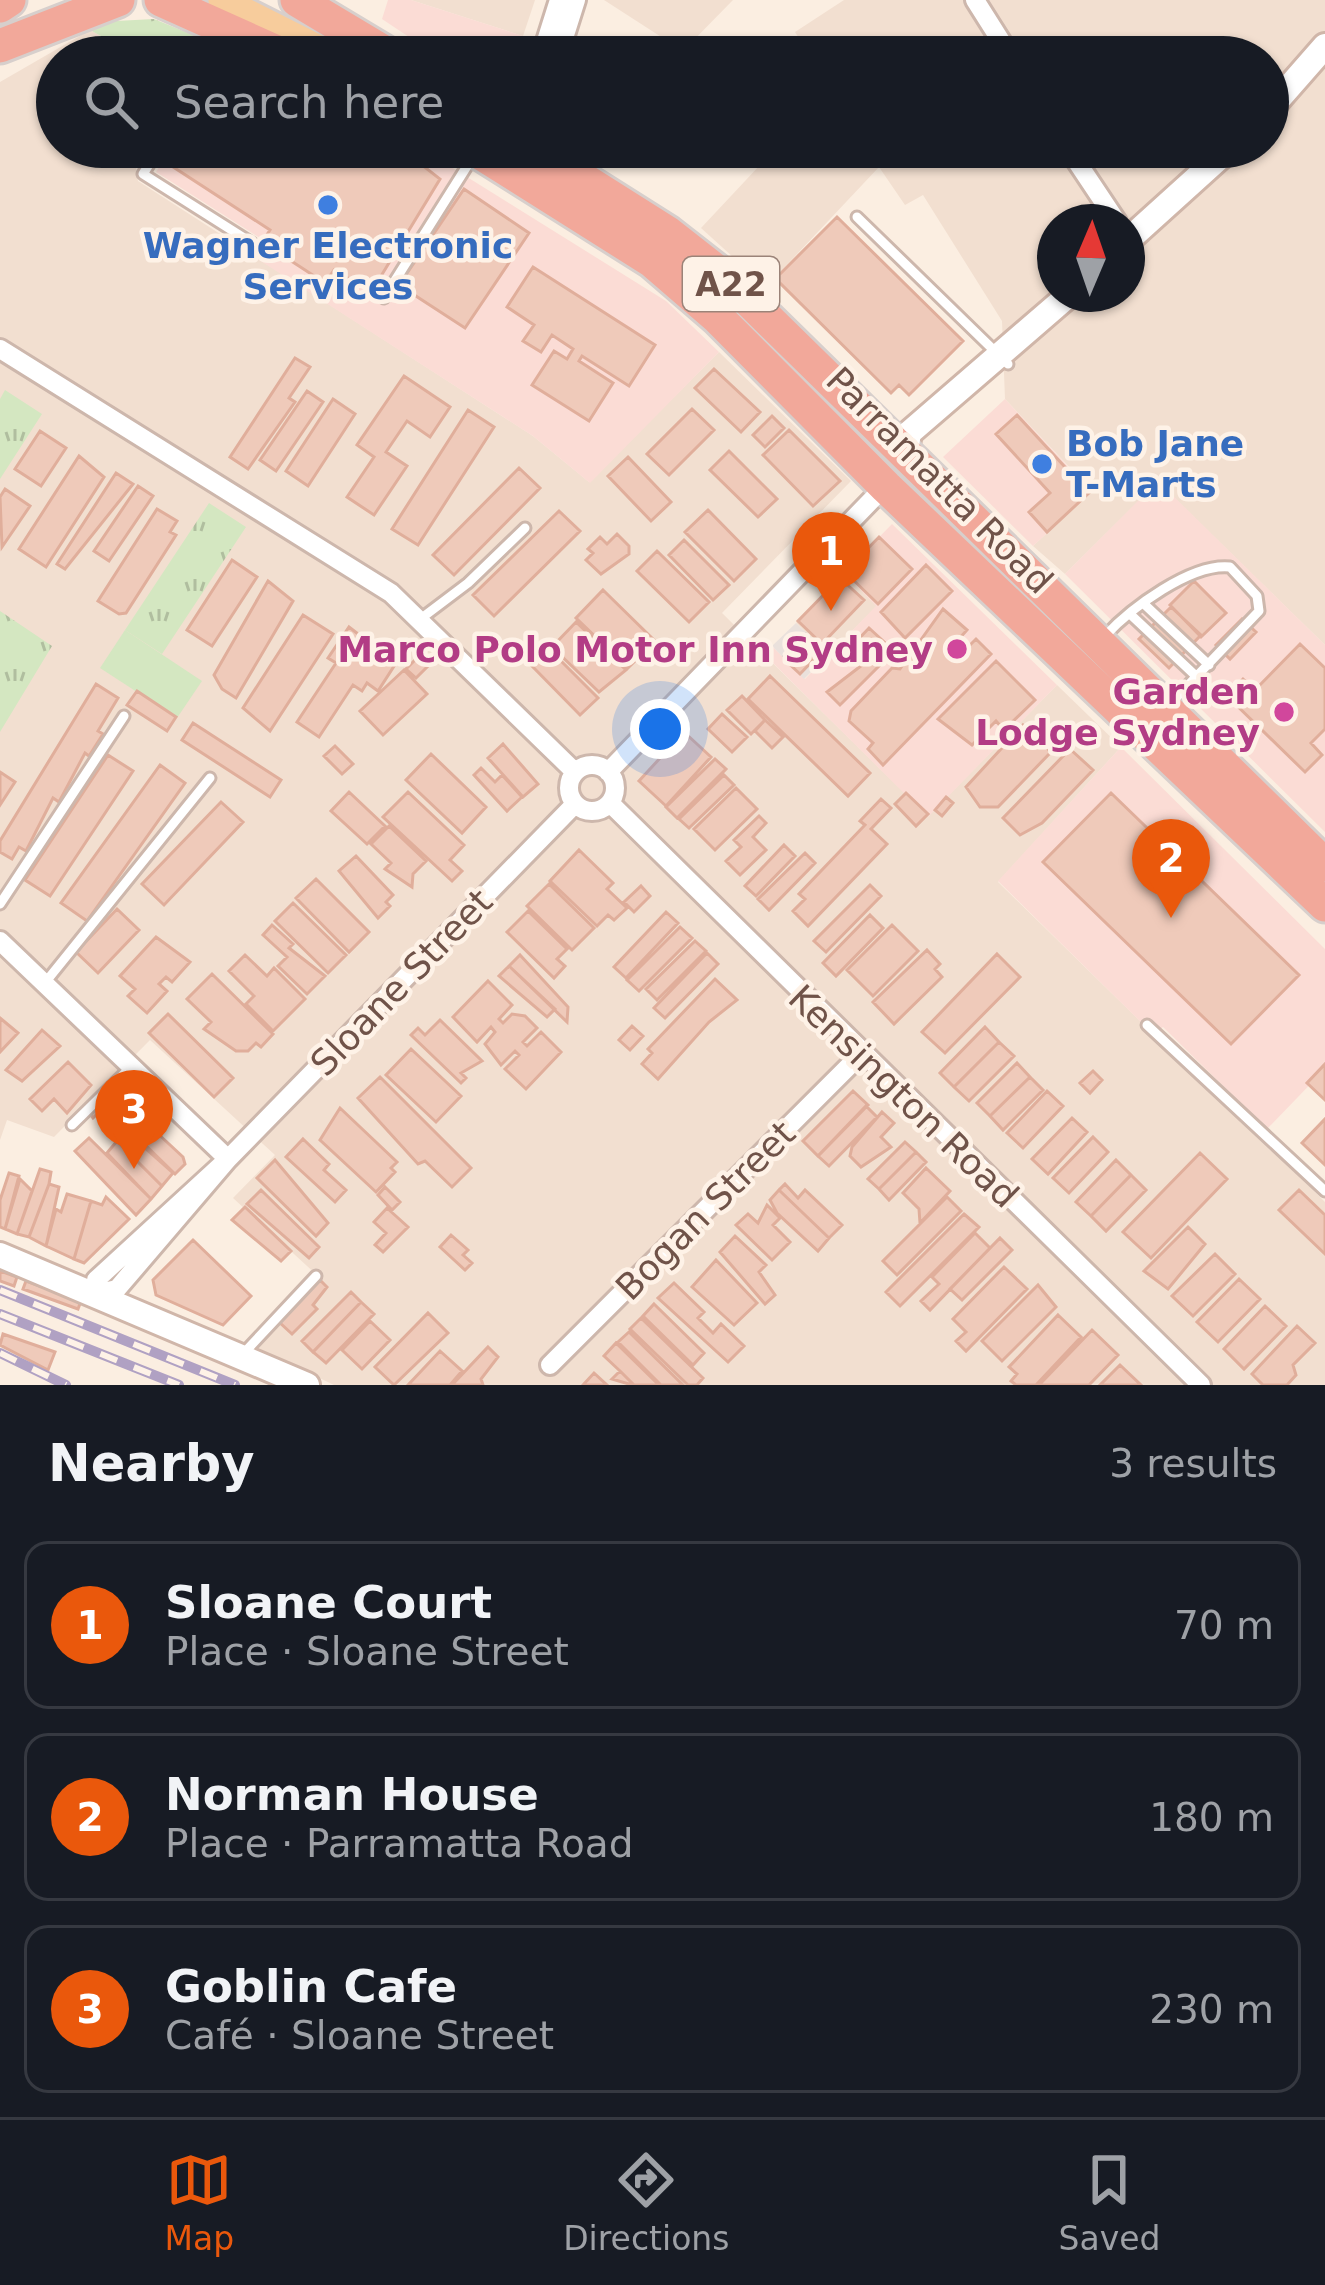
<!DOCTYPE html>
<html lang="en">
<head>
<meta charset="utf-8">
<style>
  :root { --surface:#171b24; --page:#242831; --text:#f1f3f6; --muted:#9ea1a6; --line:#363941; --accent:#ea580c }
  body { margin:0; font-family:"DejaVu Sans",sans-serif; background:var(--page); color:var(--text) }
  .compass { position:absolute; left:1037px; top:204px; width:108px; height:108px; border-radius:50%; background:var(--surface); box-shadow:0 3px 9px #0004; rotate:2deg }
  .you { position:absolute; left:660px; top:729px; width:42px; height:42px; margin:-30px; border:9px solid #fff; border-radius:50%; background:#1a73e8; box-shadow:0 0 0 18px #1a73e833 }
  .badge { display:grid; place-items:center; width:78px; height:78px; border-radius:50%; background:var(--accent); color:#fff; font-size:39px; font-weight:700 }
  .pin { position:absolute; translate:-50% -99px; filter:drop-shadow(0 3px 6px #0008) }
  .pin::after { content:''; position:absolute; top:63px; width:42px; height:36px; background:inherit; clip-path:polygon(0 0,100% 0,50% 100%) }
  .list { margin:0; padding:0; list-style:none }
  h2 { display:flex; justify-content:space-between; align-items:center; height:156px; margin:0; padding:0 48px; font-size:51px }
  h2 small { font-size:39px; font-weight:400; color:var(--muted) }
  .list li { display:grid; grid-template-columns:78px 1fr auto; gap:36px; align-items:center; box-sizing:border-box; height:168px; margin:0 24px 24px; padding:0 24px; border:3px solid var(--line); border-radius:24px }
  .list b { display:block; font-size:45px; white-space:nowrap }
  .list p { margin:0; font-size:39px; white-space:nowrap; color:var(--muted) }
  .list em { font-size:39px; font-style:normal; color:var(--muted) }
  .icon { flex:none; width:66px; height:66px; fill:none; stroke:currentColor; stroke-width:2; stroke-linecap:round; stroke-linejoin:round }
  .map { position:relative; flex:none; width:1325px; height:1385px; overflow:hidden }
  .search { position:absolute; background:var(--surface); box-shadow:0 3px 9px #0004; left:36px; right:36px; top:36px; height:132px; display:flex; align-items:center; gap:30px; box-sizing:border-box; padding:0 42px; border-radius:66px; color:var(--muted); font-size:45px }
  .sheet { height:732px; background:var(--surface) }
  nav { display:flex; justify-content:space-around; align-items:center; box-sizing:border-box; height:168px; border-top:3px solid var(--line); background:var(--surface); font-size:33px; color:var(--muted) }
  nav a { display:grid; justify-items:center; gap:6px }
  nav .on { color:var(--accent) }
  .map>svg:first-child { display:block }
  .residential { fill:#f2dfd0; fill-rule:evenodd }
  .commercial { fill:#fbdcd5 }
  .industrial { fill:url(#industrial-furrows) }
  .grass { fill:url(#grass-tufts) }
  .pitch { fill:#d4e7c1 }
  .building { fill:#efcaba; stroke:#e0ae9b; stroke-width:3 }
  .lines { fill:none; stroke-linecap:round; stroke-linejoin:round }
  .lane-casing { stroke:#cdb7ac; stroke-width:15 }
  .street-casing { stroke:#cdb7ac; stroke-width:24 }
  .secondary-casing { stroke:#d0b6a9; stroke-width:30 }
  .primary-casing { stroke:#d7cfcc; stroke-width:33 }
  .highway-casing { stroke:#d7cfcc; stroke-width:39 }
  .lane { stroke:#fff; stroke-width:9 }
  .street { stroke:#fff; stroke-width:18 }
  .secondary { stroke:#fff; stroke-width:24 }
  .primary { stroke:#f7cc9c; stroke-width:27 }
  .highway { stroke:#f2a89a; stroke-width:33 }
  .rail-casing { stroke:#b0a1c3; stroke-width:10 }
  .rail { stroke:#fef2e7; stroke-width:6; stroke-dasharray:18; stroke-linecap:butt }
  .shop-dot { fill:#3f7fe0; stroke:#fef2e7; stroke-width:4.5 }
  .hotel-dot { fill:#d1479c; stroke:#fef2e7; stroke-width:4.5 }
  .labels { text-anchor:middle; stroke-width:9; stroke-linejoin:round; paint-order:stroke }
  .shield { fill:#fef2e7; stroke:#9b8378; stroke-width:3 }
  .shield-label { font-size:33px; font-weight:bold; fill:#705349 }
  .shop-label { font-size:36px; font-weight:bold; fill:#366cbe; stroke:#fef2e7 }
  .street-label { font-size:36px; fill:#705349; stroke:#fef2e7 }
  .hotel-label { font-size:36px; font-weight:bold; fill:#b23c85; stroke:#fef2e7; text-anchor:end }
</style>
</head>
<body>
<div class="map">
<svg width="1325" height="1385" viewBox="0 0 1325 1385">
  <defs>
    <pattern id="industrial-furrows" width="10" height="10" patternUnits="userSpaceOnUse" patternTransform="scale(3)"><rect width="10" height="10" fill="#eae1dc"/><path d="M-1 1l2-2M0 10L10 0M9 11l2-2" fill="none" stroke="#c2b9b4"/></pattern>
    <pattern id="grass-tufts" width="24" height="20" patternUnits="userSpaceOnUse" patternTransform="scale(3)"><rect width="24" height="20" fill="#d4e7c1"/><path d="M3 7l-1-3M5 7V3M7 7l1-3M15 17l-1-3M17 17v-4M19 17l1-3" fill="none" stroke="#b0be9f"/></pattern>
  </defs>
  <rect width="100%" height="100%" fill="#fbeee1"/>
  <path class="residential" d="M411,0H535L523,36Z
    M604,0H733L683,51Z
    M844,0H1325V645L1158,482L1065,574L1033,546L1092,491L1005,399L1002,321L923,195L905,205L879,167L766,287L701,228L777,147H1268V57H811L795,32ZM1055,222H1127V294H1055Z
    M90,30L139,57H57V147H146L135,162L138,181L533,436L589,482L719,352L851,481L722,613L928,816L1057,685L1121,747L998,882L1325,1202V1385H334L249,1344L319,1277L233,1198L275,1155L150,1040L54,1137L7,1120L0,1140V82Z
    M844,573L877,606L829,654L796,623Z"/>
  <path class="commercial" d="M388,0H411L523,36L517,57H439L382,19Z
    M172,147H419L666,301L719,352L590,483L533,436L253,256L263,240L156,172Z
    M1005,399L1092,492L1033,546L943,457Z
    M1158,481L1325,645V832L1065,574Z
    M892,524L1057,685L928,817L764,654L772,646L805,679L876,606L844,573Z
    M1121,747L1325,949V1069L1267,1129L1163,1027L1153,1034L998,881Z"/>
  <path class="industrial" d="M796,623L829,654L804,679L772,646Z"/>
  <path class="grass" d="M154,19L215,44L207,57H139L90,30L116,21Z
    M5,390L42,414L0,479V399Z
    M209,503L246,527L162,654L125,630Z
    M0,611L52,646L0,732Z"/>
  <path class="pitch" d="M125,630L202,681L177,718L100,668Z"/>
  <path class="building" d="M173,147H376L383,151L399,147L440,179L378,281L360,285L334,270L325,283L262,242L270,230L164,161Z
    M464,189L529,233L465,328L399,285Z
    M837,217L963,341L909,395L899,385L891,393L779,282V275Z
    M533,267L655,345L629,386L582,356L579,361L613,383L589,421L532,385L554,351L567,359L573,349L552,335L541,352L523,341L534,325L507,307Z
    M295,358L310,367L289,398L295,402L248,469L230,457Z
    M714,369L760,412L741,432L695,388Z
    M404,376L450,407L430,437L407,421L386,452L407,466L374,515L347,497L374,457L357,445Z
    M307,391L323,402L276,471L260,460Z
    M333,399L355,414L308,486L286,471Z
    M692,409L714,430L669,475L647,454Z
    M468,410L494,427L418,545L392,529Z
    M1017,415L1089,493L1047,532L1029,512L1050,493L996,434Z
    M772,416L784,428L765,447L753,435Z
    M789,430L840,481L813,506L763,455Z
    M40,431L66,448L41,486L15,469Z
    M729,451L777,499L758,517L710,470Z
    M79,456L104,477L46,567L19,549Z
    M628,457L671,502L651,521L608,476Z
    M519,468L540,488L454,575L433,555Z
    M116,473L133,484L65,569L57,564Z
    M138,486L153,496L109,561L94,551Z
    M5,489L30,506L2,547L0,497Z
    M157,509L177,521L170,532L176,535L126,613L119,614L98,601Z
    M708,510L756,559L734,581L685,532Z
    M559,511L580,531L494,616L473,595Z
    M617,534L629,546V554L601,574L586,560L593,553L588,549L600,537L607,544Z
    M879,537L912,569L878,604L845,572Z
    M684,540L729,585L713,600L669,555Z
    M657,551L709,602L689,622L637,571Z
    M232,560L257,577L212,646L187,630Z
    M926,565L952,591L905,638L881,612Z
    M840,578L864,600L822,644L798,621Z
    M268,581L293,601L236,698L222,689L214,675Z
    M1194,581L1226,613L1201,637L1170,605Z
    M603,590L655,641L628,668L576,618Z
    M1171,607L1201,635L1169,668L1139,639Z
    M943,609L967,630L958,640L967,648L976,639L991,654L883,765L868,749L873,743L849,721L851,711L892,668L900,669Z
    M303,615L333,634L270,731L243,708Z
    M1242,619L1256,632L1230,659L1216,645Z
    M576,622L626,670L599,692L552,647Z
    M349,627L396,663L378,691L367,683L362,691L353,685L319,737L297,722L336,663L328,658Z
    M869,628L894,651L840,705L827,692L866,662L851,647Z
    M807,637L822,651L800,674L785,660Z
    M1300,644L1325,668V729L1311,743L1322,755L1305,772L1227,696L1243,679L1255,690Z
    M549,649L598,698L580,715L532,666Z
    M418,657L428,666L416,678L406,669Z
    M996,661L1035,700L1004,730L996,721L972,745L938,719Z
    M404,670L427,694L383,735L360,711Z
    M770,676L870,773L848,796L748,699Z
    M96,684L118,698L98,731L103,734L89,756L85,753L59,802L53,798L26,851L19,847L12,859L0,852V841Z
    M137,691L176,717L167,731L127,705Z
    M742,696L765,720L751,734L727,710Z
    M722,714L747,737L732,752L708,729Z
    M765,720L783,737L772,748L755,731Z
    M193,723L281,780L270,797L182,740Z
    M1023,725L1051,752L998,807H980L966,787Z
    M684,732L711,757L666,806L639,781Z
    M503,744L538,784L523,797L488,758Z
    M335,746L353,764L342,774L324,756Z
    M1070,749L1093,770L1042,823L1020,835L1003,818Z
    M431,754L486,807L462,833L406,780Z
    M108,755L133,771L50,896L25,880Z
    M715,759L726,769L677,818L666,807Z
    M160,765L185,783L87,921L61,903Z
    M481,768L495,782L502,775L522,797L507,811L474,775Z
    M0,772L15,782L0,805Z
    M724,775L734,785L689,828L679,819Z
    M736,788L757,809L715,850L694,829Z
    M349,792L385,826L367,844L331,811Z
    M408,792L464,845L450,860L462,871L452,881L383,817Z
    M906,793L928,814L916,826L895,804Z
    M1111,793L1299,975L1231,1044L1043,862Z
    M946,797L953,803L942,816L935,810Z
    M881,799L891,808L871,829L887,844L808,926L793,911L805,899L799,894L865,825L860,821Z
    M221,802L243,822L164,905L142,884Z
    M759,816L766,823L753,837L766,850L740,875L726,861L741,847L734,840Z
    M389,826L426,861L413,874L412,887L385,869L391,863L371,844Z
    M784,845L795,856L756,896L745,886Z
    M579,850L613,883L607,889L627,908L614,920L608,915L597,926L550,881Z
    M805,853L815,863L769,910L758,899Z
    M356,856L393,895L386,902L390,906L378,918L339,871Z
    M316,879L369,932L349,952L296,898Z
    M549,884L594,928L572,950L527,906Z
    M870,885L881,896L826,952L814,941Z
    M641,886L650,896L634,912L624,902Z
    M293,903L346,955L328,973L275,921Z
    M117,909L139,930L98,973L76,952Z
    M528,911L567,949L557,959L565,966L554,978L507,932Z
    M666,912L678,923L626,978L614,967Z
    M870,915L883,928L836,976L823,963Z
    M272,925L293,944L289,948L325,976L307,994L278,966L287,957L263,935Z
    M892,925L918,951L873,996L847,970Z
    M680,927L692,938L639,991L627,980Z
    M156,937L190,962L172,982L166,977L159,984L167,991L147,1013L128,996L135,989L120,976Z
    M695,941L706,951L657,1000L646,989Z
    M927,950L940,964L935,969L942,977L894,1024L873,1002Z
    M707,953L718,964L665,1018L654,1008Z
    M997,954L1020,977L945,1053L922,1032Z
    M245,955L267,976L274,968L305,999L273,1031L246,1004L254,996L229,971Z
    M520,955L568,1007L567,1022L509,966Z
    M509,966L555,1009L547,1017L499,976Z
    M212,974L273,1034L261,1047L256,1043L248,1051H236L204,1029L211,1022L187,999Z
    M715,979L737,1000L709,1022L658,1079L642,1064L652,1053L648,1049Z
    M488,981L512,1005L499,1019L503,1023L512,1014L525,1016L537,1028L523,1042L527,1046L541,1032L561,1052L526,1089L505,1069L519,1055L515,1051L501,1065L485,1044L495,1032L491,1027L477,1042L453,1017Z
    M168,1014L233,1078L214,1097L149,1033Z
    M0,1018L18,1033L0,1052Z
    M440,1020L482,1061L461,1073L466,1078L461,1083L411,1035L418,1028L425,1035Z
    M632,1026L643,1036L630,1050L619,1040Z
    M985,1027L999,1042L954,1087L940,1073Z
    M42,1030L60,1046L22,1081L6,1070Z
    M999,1042L1014,1056L969,1101L954,1087Z
    M411,1049L461,1096L436,1122L386,1075Z
    M68,1062L91,1085L67,1113L54,1099L42,1111L30,1099Z
    M1017,1063L1030,1077L990,1116L977,1103Z
    M1325,1064V1100L1307,1083Z
    M1093,1071L1102,1080L1090,1093L1080,1083Z
    M380,1077L471,1168L452,1187L425,1161L418,1164L358,1098Z
    M1030,1077L1043,1090L1003,1130L990,1116Z
    M112,1090L141,1118L129,1129L104,1107L93,1118L90,1114Z
    M853,1091L868,1105L818,1156L803,1141Z
    M1047,1091L1063,1106L1023,1148L1007,1133Z
    M866,1106L877,1117L829,1166L818,1156Z
    M340,1108L397,1162L391,1168L395,1172L376,1192L320,1140Z
    M882,1112L894,1123L881,1137L891,1147L861,1167L850,1156L852,1147Z
    M141,1118L183,1157L185,1164L175,1174L129,1129Z
    M1072,1118L1087,1132L1048,1174L1032,1159Z
    M1325,1119V1165L1302,1143Z
    M1093,1137L1108,1152L1069,1193L1053,1178Z
    M89,1138L151,1199L136,1215L75,1151Z
    M303,1139L329,1164L324,1170L346,1190L335,1202L286,1157Z
    M117,1141L162,1186L151,1199L107,1153Z
    M137,1141L173,1173L162,1186L126,1150Z
    M905,1142L916,1152L879,1189L868,1179Z
    M916,1152L926,1162L889,1200L879,1189Z
    M1200,1153L1227,1179L1151,1258L1123,1232Z
    M275,1160L328,1223L316,1236L257,1178Z
    M1116,1160L1131,1175L1091,1216L1076,1202Z
    M926,1168L950,1191L920,1223L919,1209L903,1193Z
    M40,1169L51,1172L49,1184L29,1237L17,1234Z
    M9,1173L19,1176L5,1229L0,1227V1200Z
    M1131,1175L1146,1190L1106,1231L1091,1216Z
    M20,1179L32,1191L17,1234L5,1229Z
    M49,1184L59,1187L46,1246L29,1237Z
    M785,1184L798,1198L805,1190L842,1225L829,1238L779,1190Z
    M385,1187L400,1202L392,1210L378,1195Z
    M261,1190L319,1247L309,1258L247,1204Z
    M779,1190L829,1238L818,1251L777,1213L770,1200Z
    M1299,1190L1325,1215V1254L1279,1210Z
    M67,1194L91,1201L74,1259L46,1246L56,1209L61,1212Z
    M106,1197L129,1219L84,1263L74,1259L91,1201L102,1205Z
    M947,1197L961,1211L897,1275L883,1261Z
    M767,1205L780,1218L773,1225L790,1242L772,1260L736,1225L748,1214L758,1223Z
    M245,1207L291,1251L281,1261L232,1220Z
    M387,1208L408,1227L383,1252L375,1245L386,1233L374,1222Z
    M964,1214L979,1227L900,1306L886,1292Z
    M1188,1227L1205,1244L1168,1289L1144,1271Z
    M975,1233L990,1248L930,1310L921,1301L939,1284L932,1277Z
    M451,1235L468,1250L463,1255L472,1263L465,1270L440,1247Z
    M735,1236L766,1265L759,1272L775,1295L765,1304L720,1252Z
    M1000,1238L1012,1250L962,1300L950,1289Z
    M193,1240L251,1296L223,1325L156,1295L153,1280Z
    M1215,1254L1235,1274L1193,1316L1172,1296Z
    M716,1260L757,1303L734,1325L692,1287Z
    M1004,1267L1027,1289L966,1351L956,1341L966,1332L953,1319Z
    M0,1271L17,1277L14,1286L0,1281Z
    M1239,1279L1260,1299L1218,1342L1197,1322Z
    M320,1280L327,1287L313,1305L317,1309L292,1334L278,1321Z
    M26,1281L81,1301L78,1309L23,1289Z
    M674,1283L704,1312L698,1318L713,1333L721,1324L744,1346L728,1362L658,1298Z
    M1038,1285L1056,1307L1002,1361L982,1341Z
    M351,1292L361,1302L313,1352L302,1341Z
    M361,1302L374,1314L326,1363L313,1352Z
    M654,1304L704,1353L693,1365L643,1316Z
    M1265,1306L1286,1326L1244,1369L1224,1349Z
    M428,1313L448,1333L394,1385L375,1367Z
    M1058,1315L1081,1337L1036,1385H1016L1011,1381L1017,1374L1009,1367Z
    M641,1318L703,1378L697,1385H688L630,1329Z
    M370,1321L390,1340L362,1369L342,1350Z
    M1297,1326L1315,1343L1293,1365L1296,1375L1287,1385H1263L1252,1374Z
    M1092,1330L1118,1355L1089,1385H1039Z
    M629,1332L683,1385H661L618,1342Z
    M3,1334L55,1352L48,1370L0,1345Z
    M616,1343L659,1385H634L620,1371L604,1356Z
    M488,1347L498,1357L481,1379L483,1385H452Z
    M440,1351L462,1371L450,1385H408Z
    M1120,1365L1141,1385H1100Z
    M620,1371L633,1384L632,1385L612,1379Z
    M594,1373L607,1385H583Z"/>
  <g class="lines">
    <defs>
      <path id="lane" d="M216,57L229,36
        M160,147L143,174L252,243
        M857,217L1008,364
        M384,298L474,155
        M1143,603L1209,665
        M1130,614L1197,677
        M419,620L468,583L525,528
        M1105,636C1131,608 1191,563 1230,567L1257,596L1259,611L1170,704
        M0,904L124,716
        M44,984L210,778
        M1147,1025L1325,1191
        M72,1125L130,1068
        M242,1355L316,1276"/>
      <path id="street" d="M975,0L1011,57
        M541,57L559,0
        M558,57L576,0
        M1067,147L1117,222
        M0,349L391,593L575,772
        M569 788a23 23 0 1 1 46 0a23 23 0 1 1-46 0Z
        M608,772L889,482
        M610,803L1201,1385
        M0,941L228,1159
        M228,1159L96,1280L99,1293L117,1289L228,1159L575,804
        M550,1365L860,1055"/>
      <path id="secondary" d="M1268,111L1325,46
        M1127,241L1231,147
        M906,451L909,433L1070,294
        M0,1255L307,1385"/>
      <path id="primary" d="M222,0L335,57"/>
      <path id="highway" d="M161,0L288,57
        M297,0L392,57
        M0,6L9,0
        M0,46L118,0
        M471,147L652,261L718,318L886,487L1325,905
        M532,147L668,233L728,280L1325,865"/>
    </defs>
    <use href="#lane" class="lane-casing"/>
    <use href="#street" class="street-casing"/>
    <use href="#secondary" class="secondary-casing"/>
    <use href="#primary" class="primary-casing"/>
    <use href="#highway" class="highway-casing"/>
    <use href="#lane" class="lane"/>
    <use href="#street" class="street"/>
    <use href="#secondary" class="secondary"/>
    <use href="#primary" class="primary"/>
    <use href="#highway" class="highway"/>
    <defs>
      <path id="rail" d="M0,1290L235,1385
        M0,1314L179,1385
        M0,1353L66,1385"/>
    </defs>
    <use href="#rail" class="rail-casing"/>
    <use href="#rail" class="rail"/>
  </g>
  <g class="shop-dot">
    <circle cx="328" cy="205" r="12"/>
    <circle cx="1042" cy="464" r="12"/>
  </g>
  <g class="hotel-dot">
    <circle cx="957" cy="649" r="12"/>
    <circle cx="1284" cy="712" r="12"/>
  </g>
  <g class="labels">
    <rect class="shield" x="683" y="257" width="96" height="54" rx="9"/>
    <g class="shield-label">
      <text x="731" y="296">A22</text>
    </g>
    <g class="shop-label">
      <text x="328" y="258">Wagner Electronic<tspan x="328" dy="41">Services</tspan></text>
      <text x="1066" y="456" text-anchor="start">Bob Jane<tspan x="1066" dy="41">T-Marts</tspan></text>
    </g>
    <g class="street-label">
      <text transform="translate(940 480) rotate(45)" y="13">Parramatta Road</text>
      <text transform="translate(401 982) rotate(-46)" y="13">Sloane Street</text>
      <text transform="translate(904 1096) rotate(44)" y="13">Kensington Road</text>
      <text transform="translate(705 1210) rotate(-45)" y="13">Bogan Street</text>
    </g>
    <g class="hotel-label">
      <text x="933" y="662">Marco Polo Motor Inn Sydney</text>
      <text x="1260" y="704">Garden<tspan x="1260" dy="41">Lodge Sydney</tspan></text>
    </g>
  </g>
</svg>
<svg class="compass" viewBox="-18 -18 36 36"><path d="M0-13l5 13h-10z" fill="#e53935"/><path d="M0 13l5-13h-10z" fill="#9ea1a6"/></svg>
<div class="you"></div>
<div class="pin badge" style="left:831px;top:611px">1</div>
<div class="pin badge" style="left:1171px;top:918px">2</div>
<div class="pin badge" style="left:134px;top:1169px">3</div>
<div class="search"><svg class="icon" aria-label="search" viewBox="0 0 24 24"><circle cx="10" cy="10" r="6"/><path d="M15 15l6 6"/></svg>Search here</div>
</div>
<section class="sheet">
<h2>Nearby<small>3 results</small></h2>
<ul class="list">
<li><span class="badge">1</span><div><b>Sloane Court</b><p>Place · Sloane Street</p></div><em>70 m</em></li>
<li><span class="badge">2</span><div><b>Norman House</b><p>Place · Parramatta Road</p></div><em>180 m</em></li>
<li><span class="badge">3</span><div><b>Goblin Cafe</b><p>Café · Sloane Street</p></div><em>230 m</em></li>
</ul>
</section>
<nav>
<a class="on"><svg class="icon" aria-label="map" viewBox="0 0 24 24"><path d="M3 6l6-2 6 2 6-2v14l-6 2-6-2-6 2zM9 4v14M15 6v14"/></svg>Map</a>
<a><svg class="icon" aria-label="directions" viewBox="0 0 24 24"><path d="M12 3l9 9-9 9-9-9zM9 14v-3h6M13 9l2 2-2 2"/></svg>Directions</a>
<a><svg class="icon" aria-label="saved" viewBox="0 0 24 24"><path d="M7 4h10v16l-5-4-5 4z"/></svg>Saved</a>
</nav>
</body>
</html>
